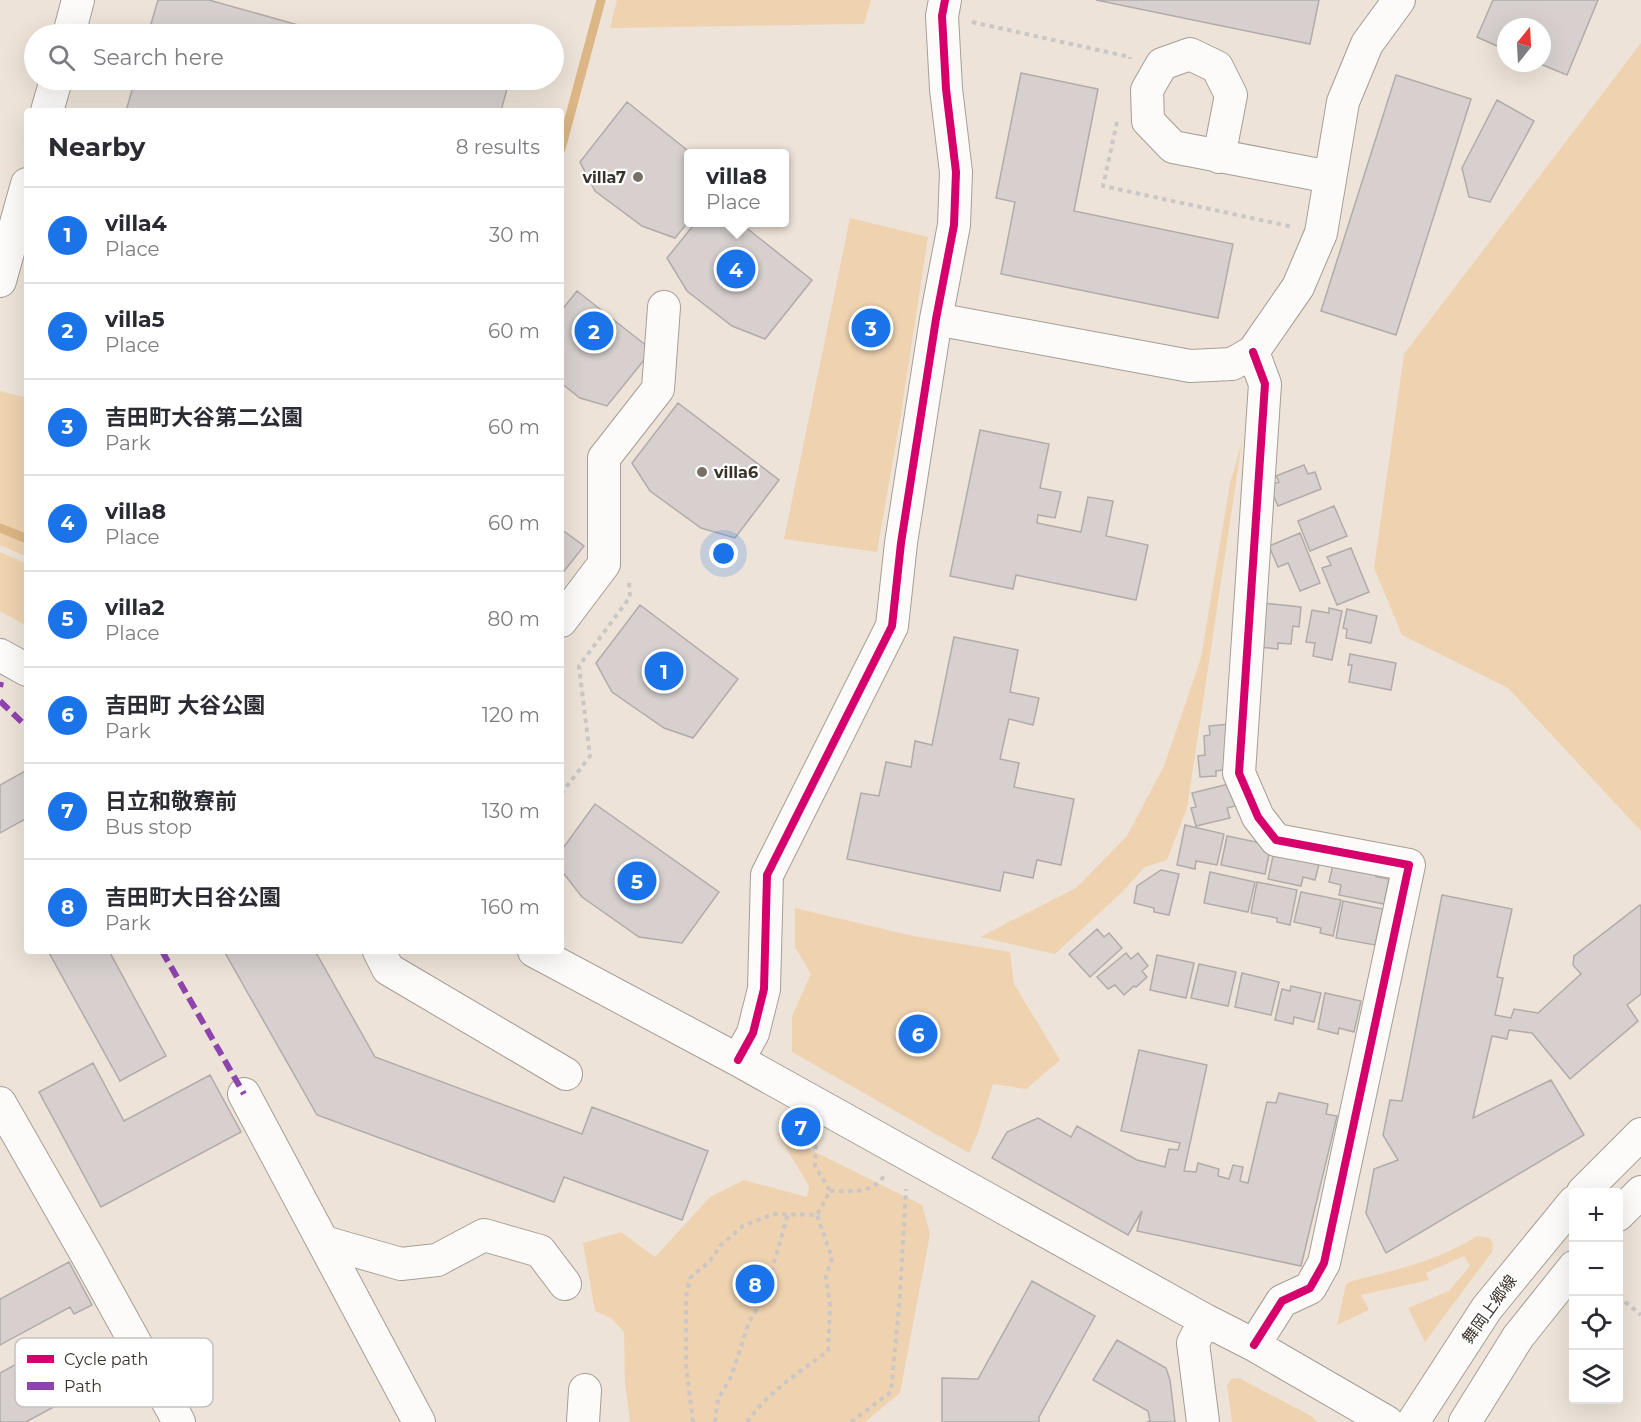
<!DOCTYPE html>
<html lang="en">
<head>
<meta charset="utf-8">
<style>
  :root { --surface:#fff; --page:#f7f7f7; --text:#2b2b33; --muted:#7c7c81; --line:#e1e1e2; --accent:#1a73e8 }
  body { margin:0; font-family:Montserrat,"Noto Sans JP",sans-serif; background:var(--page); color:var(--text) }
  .controls { position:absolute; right:18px; bottom:18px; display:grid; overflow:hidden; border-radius:6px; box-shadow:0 6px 24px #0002 }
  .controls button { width:54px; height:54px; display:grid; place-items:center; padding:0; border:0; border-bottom:2px solid var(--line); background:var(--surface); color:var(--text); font:30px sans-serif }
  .compass { position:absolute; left:1497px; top:18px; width:54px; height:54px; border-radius:50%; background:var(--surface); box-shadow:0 6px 24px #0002; rotate:18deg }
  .you { position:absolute; left:724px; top:554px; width:21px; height:21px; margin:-15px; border:4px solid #fff; border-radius:50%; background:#1a73e8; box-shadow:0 0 0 9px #1a73e833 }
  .badge { display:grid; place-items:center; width:39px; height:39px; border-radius:50%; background:var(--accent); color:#fff; font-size:20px; font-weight:700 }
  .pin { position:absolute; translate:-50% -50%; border:3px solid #fff; box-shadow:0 2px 6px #0006 }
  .popup { position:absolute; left:684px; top:149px; width:105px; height:78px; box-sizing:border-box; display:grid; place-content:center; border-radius:6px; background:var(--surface); filter:drop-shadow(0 2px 4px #0005); font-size:20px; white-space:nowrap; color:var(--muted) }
  .popup b { font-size:22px; color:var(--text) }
  .popup::after { content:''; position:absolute; left:50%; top:100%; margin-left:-12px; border:12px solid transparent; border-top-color:var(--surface) }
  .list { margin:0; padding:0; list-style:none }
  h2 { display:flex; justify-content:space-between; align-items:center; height:78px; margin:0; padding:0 24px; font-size:26px }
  h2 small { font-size:20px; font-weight:400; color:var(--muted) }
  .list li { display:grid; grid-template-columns:39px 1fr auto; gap:18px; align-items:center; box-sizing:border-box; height:96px; padding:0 24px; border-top:2px solid var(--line) }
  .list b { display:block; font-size:22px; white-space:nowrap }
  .list p { margin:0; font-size:20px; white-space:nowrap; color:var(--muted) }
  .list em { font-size:20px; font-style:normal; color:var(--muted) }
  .icon { flex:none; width:33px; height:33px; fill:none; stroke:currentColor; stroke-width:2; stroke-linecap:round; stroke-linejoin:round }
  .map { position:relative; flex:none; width:1641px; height:1422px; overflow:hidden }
  .search { position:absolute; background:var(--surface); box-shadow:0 6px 24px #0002; left:24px; top:24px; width:540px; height:66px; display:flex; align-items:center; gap:15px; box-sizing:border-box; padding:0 21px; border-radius:33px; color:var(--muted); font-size:22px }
  .panel { position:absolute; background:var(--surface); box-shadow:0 6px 24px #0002; left:24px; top:108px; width:540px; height:846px; border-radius:6px }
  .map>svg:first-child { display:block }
  .green { fill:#efd3b0 }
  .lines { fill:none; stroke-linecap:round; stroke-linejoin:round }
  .stream { stroke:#dcb684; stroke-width:9 }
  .building { fill:#d7d0cf; stroke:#b1abaa; stroke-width:1.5 }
  .minor-casing { stroke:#a59e95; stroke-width:34 }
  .path { stroke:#cac7c4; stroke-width:4; stroke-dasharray:4.5 4.5; stroke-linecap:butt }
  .minor { stroke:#fcfbf9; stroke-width:32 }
  .quiet { stroke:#8e44ad; stroke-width:6; stroke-dasharray:12 6; stroke-linecap:butt }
  .cycleway-casing { stroke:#fff; stroke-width:11 }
  .cycleway { stroke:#d6006c; stroke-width:8 }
  .poi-dot { fill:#787067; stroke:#fff; stroke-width:2 }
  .labels { text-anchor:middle; stroke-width:4.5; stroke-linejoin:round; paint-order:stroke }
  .poi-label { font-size:16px; font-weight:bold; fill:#39322a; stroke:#fff; text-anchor:end }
  .street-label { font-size:16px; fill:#39322a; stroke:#fff }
  .key { fill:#fff; stroke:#c4c2bf; stroke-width:1.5 }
  .key-label { font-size:16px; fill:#39322a }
</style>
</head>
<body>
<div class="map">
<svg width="1641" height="1422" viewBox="0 0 1641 1422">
  <rect width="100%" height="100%" fill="#ede3d8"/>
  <path class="green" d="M617,0H871L864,24L610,28Z
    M1641,43V831L1508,688L1402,635L1374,568L1404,354Z
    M850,218L928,237L900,420L877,552L784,539Z
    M0,391L27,398V557L0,545Z
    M1242,442L1187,808L1167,860L1145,867L1121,893L1055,954L980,937L1076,888L1127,836L1164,766L1201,658L1230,483Z
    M0,552L27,564V626L0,611Z
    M795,908L913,936L1010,952L1014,984L1060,1060L1026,1089L993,1084L978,1133L969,1153L792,1052V1016L811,974L795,947Z
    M777,1133L922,1205L930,1234L900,1393L865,1422H630L625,1383L624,1332L611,1318L595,1311L583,1243L621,1232L655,1257L710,1197L744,1180L807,1197L809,1186Z
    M1477,1236L1490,1238L1493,1244L1492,1252L1425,1342L1408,1308L1449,1291L1470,1266L1464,1256L1426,1273L1429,1280L1361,1295L1369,1310L1337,1325L1346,1284L1352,1281C1396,1270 1438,1261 1477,1236Z
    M1239,1378L1313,1417L1317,1422H1232L1227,1385L1231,1379Z"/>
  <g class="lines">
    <path class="stream" d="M561,149L601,0
      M0,528L27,539"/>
  </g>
  <path class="building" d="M158,0H209L330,34H148Z
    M1096,0H1319L1310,44Z
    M1493,0H1598L1567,75L1538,63H1542V27H1506V50L1477,37Z
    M1021,73L1098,89L1074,211L1233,244L1218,318L1001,274L1015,202L996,198Z
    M1396,75L1471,99L1396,335L1321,311Z
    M135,80H488L508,85L501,111H126Z
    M1497,100L1534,121L1490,202L1469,197L1462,168Z
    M627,102L692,154H688V222L675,238L642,226L595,191L580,162Z
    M696,222H739L812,280L765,339L732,326L687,291L667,258Z
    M577,291L652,350L607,406L580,398L561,383V311Z
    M678,403L779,480L735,538L701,528L650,491L632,463Z
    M980,430L1049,444L1040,488L1061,492L1055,518L1038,515L1037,523L1081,532L1088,497L1113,501L1106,536L1148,545L1136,600L1016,575L1013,589L950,576Z
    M1304,465L1308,474L1315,472L1321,489L1278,506L1269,485L1279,482L1276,476Z
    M1334,506L1347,536L1310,551L1298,521Z
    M561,529L584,546L561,575Z
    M1300,533L1320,583L1300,591L1288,563L1278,567L1269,546Z
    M1351,548L1369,592L1337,605L1322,568L1331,565L1327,557Z
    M1263,603L1301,607L1299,627L1293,626L1291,644L1278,643V649L1259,647Z
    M640,605L738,679L693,738L664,728L612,692L596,663Z
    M1329,608L1342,611L1332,660L1313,656L1315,643L1306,642L1312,610L1329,613Z
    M1347,609L1377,616L1371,643L1346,638L1347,629L1343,628Z
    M954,637L1018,650L1010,692L1039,698L1033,725L1009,719L1000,759L1019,763L1014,787L1074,799L1061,865L1037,860L1033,878L1004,872L1000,891L847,859L861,793L879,796L886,762L911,767L915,741L932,745Z
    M1350,654L1396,663L1391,690L1349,682L1352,665H1348Z
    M1231,724L1236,768L1216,771V776L1200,777L1198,756L1205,755L1204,736L1210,735L1209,726Z
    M27,770V818L0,833V785Z
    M1237,782L1243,804L1227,808L1230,818L1196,826L1191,808L1196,807L1192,793Z
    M595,804L719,892L682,943L639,937L582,897L561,870V851Z
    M1185,825L1224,834L1217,865L1196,861L1195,869L1177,865Z
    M1227,836L1271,845L1265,874L1221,865Z
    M1283,847L1321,856L1315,880L1303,877L1301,886L1268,879L1273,856L1281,857Z
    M1334,860L1378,869L1376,877L1389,879L1384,904L1339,895L1341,885L1329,882Z
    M1161,870L1179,874L1169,915L1154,912V908L1134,903L1137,886Z
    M1210,872L1255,882L1248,912L1204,903Z
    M1257,882L1297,890L1290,925L1277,922V918L1251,913Z
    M1301,892L1341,900L1333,936L1320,933L1321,928L1294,922Z
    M1442,895L1512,909L1497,977L1503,978L1495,1015L1511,1018L1514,1009L1538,1013L1581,974L1573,965L1574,956L1640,905L1641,907V994L1627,1005L1638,1021L1570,1079L1532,1033L1509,1030L1507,1039L1492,1036L1473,1118L1551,1080L1584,1135L1386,1253L1366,1213L1374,1169L1398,1160L1383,1135L1390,1100L1402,1101Z
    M1343,901L1383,909L1375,945L1336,938Z
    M1097,929L1104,937L1109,933L1122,948L1090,977L1069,954Z
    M48,951H109L166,1056L120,1081Z
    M224,951H315L375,1057L582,1134L592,1107L708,1151L682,1220L564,1177L554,1202L317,1115Z
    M1126,953L1131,959L1138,953L1148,966L1142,971L1147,977L1136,987L1134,986L1124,995L1115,985L1108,989L1097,977Z
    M1157,955L1194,963L1186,998L1150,990Z
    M1199,964L1236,972L1228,1006L1191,998Z
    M1242,973L1279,982L1271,1015L1235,1007Z
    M1291,986L1321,993L1314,1022L1294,1017L1293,1024L1275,1020L1282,989L1290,991Z
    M1325,993L1361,1001L1354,1032L1339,1028L1338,1034L1318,1029Z
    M1139,1050L1207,1065L1184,1171L1196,1172L1198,1163L1219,1169L1218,1176L1229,1179L1233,1165L1243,1167L1240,1181L1248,1183L1267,1102L1276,1103L1279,1093L1328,1104L1326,1114L1337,1116L1301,1266L1137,1231L1142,1211L1128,1235L992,1158L1007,1132L1038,1118L1071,1137L1077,1126L1137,1160L1165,1167L1169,1149L1178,1150L1180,1143L1121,1131Z
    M93,1063L124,1121L210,1075L241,1132L101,1207L39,1092Z
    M69,1262L92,1305L74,1314L70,1307L0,1345V1299Z
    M1032,1281L1095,1316L1039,1417V1422H942V1378L978,1379Z
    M1117,1340L1166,1368L1170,1380L1175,1422H1147L1150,1421L1148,1411L1093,1380Z
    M36,1353L63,1402L26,1422H0V1373Z"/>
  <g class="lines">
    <defs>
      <path id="minor" d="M69,34L78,0
        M47,111L56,80
        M1219,157L1231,95L1217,67L1190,54L1162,64L1147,90L1148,121L1173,147L1330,177
        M0,281L27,184
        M936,319L1190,366L1232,364L1253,352L1298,287L1321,233L1343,102L1367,44L1399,0
        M1253,352L1265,384L1239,773L1258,817L1276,840L1409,865L1324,1263L1310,1288L1282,1301L1254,1345
        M561,621L604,564V458L658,389L664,307
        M0,655L27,670
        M379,951L388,969L566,1074
        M534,951L738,1060L1205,1320L1254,1345L1387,1422
        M738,1060L753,1033L764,989L767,875L892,626L901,543L936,319L954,225L956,172L946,89L942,16L945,0
        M244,1094L419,1422
        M0,1103L88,1257L179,1422
        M1583,1192L1641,1134
        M1618,1215L1641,1192
        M324,1242L401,1264L437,1260L484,1235L540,1251L565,1284
        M583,1422L585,1390
        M1203,1422L1193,1343L1205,1320
        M1413,1422L1487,1308L1574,1202
        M1465,1422L1518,1337L1574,1267"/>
    </defs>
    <use href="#minor" class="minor-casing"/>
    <path class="path" d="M972,22L1130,57V59
      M1117,122L1103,186L1293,227
      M561,794L590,756L579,666L630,597L629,582
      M830,1191C850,1191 871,1195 884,1176
      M1618,1296L1641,1315
      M693,1422L686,1365V1297L690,1278L710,1261L721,1245L743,1226L773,1214L817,1215L830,1191L815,1166L816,1137
      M715,1422L718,1399L731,1377L749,1322L764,1297L788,1214
      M747,1422C769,1391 798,1373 828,1351L830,1306L826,1277L832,1258L817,1215
      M851,1422L891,1392L900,1295L906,1189"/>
    <use href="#minor" class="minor"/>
    <path class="quiet" d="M0,687L1,682
      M0,701L27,727
      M162,951L244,1094"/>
    <defs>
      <path id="cycleway" d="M1253,352L1265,384L1239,773L1258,817L1276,840L1409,865L1324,1263L1310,1288L1282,1301L1254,1345
        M738,1060L753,1033L764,989L767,875L892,626L901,543L936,319L954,225L956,172L946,89L942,16L945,0"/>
    </defs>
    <use href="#cycleway" class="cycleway-casing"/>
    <use href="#cycleway" class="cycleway"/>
  </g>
  <g class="poi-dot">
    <circle cx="638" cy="177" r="6"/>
    <circle cx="702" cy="472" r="6"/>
  </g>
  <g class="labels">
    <g class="poi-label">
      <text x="626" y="183">villa7</text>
      <text x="714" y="478" text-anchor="start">villa6</text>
    </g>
    <g class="street-label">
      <text transform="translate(1489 1309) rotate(-54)" y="6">舞岡上郷線</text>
    </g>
  </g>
  <rect x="15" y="1338" width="198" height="69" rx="9" class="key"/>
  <rect x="27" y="1355" width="27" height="8" fill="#d6006c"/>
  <rect x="27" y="1382" width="27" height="8" fill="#8e44ad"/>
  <g class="key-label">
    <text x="64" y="1365">Cycle path</text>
    <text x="64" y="1392">Path</text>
  </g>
</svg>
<div class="controls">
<button>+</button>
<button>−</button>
<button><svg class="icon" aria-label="locate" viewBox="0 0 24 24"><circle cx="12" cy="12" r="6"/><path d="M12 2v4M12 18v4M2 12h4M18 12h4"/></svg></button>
<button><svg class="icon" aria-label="layers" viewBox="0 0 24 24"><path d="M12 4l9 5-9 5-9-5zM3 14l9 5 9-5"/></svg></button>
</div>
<svg class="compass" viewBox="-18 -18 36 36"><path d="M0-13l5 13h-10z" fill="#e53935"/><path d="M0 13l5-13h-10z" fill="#7c7c81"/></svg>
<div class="you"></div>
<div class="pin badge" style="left:664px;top:671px">1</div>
<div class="pin badge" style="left:594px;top:331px">2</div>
<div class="pin badge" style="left:871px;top:328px">3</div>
<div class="pin badge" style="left:736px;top:269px">4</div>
<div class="popup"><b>villa8</b>Place</div>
<div class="pin badge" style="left:637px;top:881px">5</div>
<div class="pin badge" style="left:918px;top:1034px">6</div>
<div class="pin badge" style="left:801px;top:1127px">7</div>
<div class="pin badge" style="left:755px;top:1284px">8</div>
<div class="search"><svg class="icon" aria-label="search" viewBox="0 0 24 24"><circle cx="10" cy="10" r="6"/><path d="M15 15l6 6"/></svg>Search here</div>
<section class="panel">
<h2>Nearby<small>8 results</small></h2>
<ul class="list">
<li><span class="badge">1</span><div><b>villa4</b><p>Place</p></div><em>30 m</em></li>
<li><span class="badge">2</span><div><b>villa5</b><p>Place</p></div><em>60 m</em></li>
<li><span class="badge">3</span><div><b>吉田町大谷第二公園</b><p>Park</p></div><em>60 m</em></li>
<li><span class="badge">4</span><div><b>villa8</b><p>Place</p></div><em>60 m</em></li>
<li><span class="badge">5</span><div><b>villa2</b><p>Place</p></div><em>80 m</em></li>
<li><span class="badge">6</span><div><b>吉田町 大谷公園</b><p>Park</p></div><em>120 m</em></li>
<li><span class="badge">7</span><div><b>日立和敬寮前</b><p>Bus stop</p></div><em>130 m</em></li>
<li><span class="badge">8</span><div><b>吉田町大日谷公園</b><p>Park</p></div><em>160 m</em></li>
</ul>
</section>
</div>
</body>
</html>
